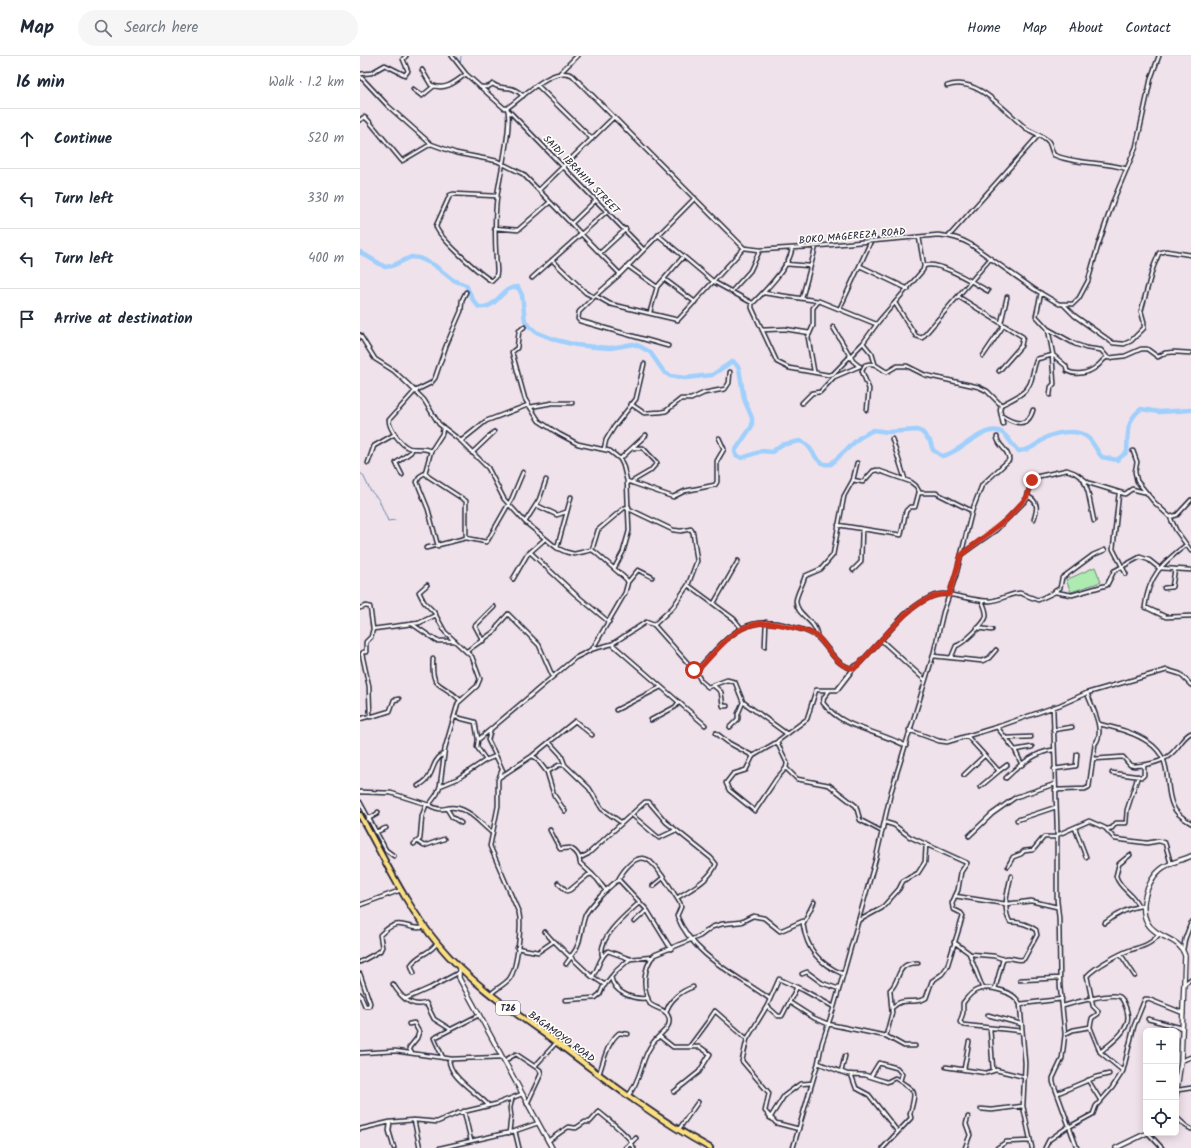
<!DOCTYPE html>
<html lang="en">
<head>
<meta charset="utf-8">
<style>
  :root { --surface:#fff; --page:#f6f6f7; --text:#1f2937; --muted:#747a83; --line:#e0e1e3 }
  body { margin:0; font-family:Kalam,sans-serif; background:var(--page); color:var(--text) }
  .controls { position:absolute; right:12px; bottom:12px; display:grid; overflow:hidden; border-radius:6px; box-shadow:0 2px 10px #0003 }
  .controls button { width:36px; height:36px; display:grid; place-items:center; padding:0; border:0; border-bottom:1px solid var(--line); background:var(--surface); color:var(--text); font:20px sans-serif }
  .stop { position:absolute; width:12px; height:12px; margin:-9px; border:3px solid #c8321e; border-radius:50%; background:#fff }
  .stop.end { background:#c8321e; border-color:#fff; box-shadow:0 1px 4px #0008 }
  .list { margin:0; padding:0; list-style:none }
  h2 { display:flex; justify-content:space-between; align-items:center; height:52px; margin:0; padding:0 16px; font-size:17px }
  h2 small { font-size:13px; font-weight:400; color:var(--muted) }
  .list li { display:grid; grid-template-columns:26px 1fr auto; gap:12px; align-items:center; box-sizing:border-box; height:60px; padding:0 16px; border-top:1px solid var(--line) }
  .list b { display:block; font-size:15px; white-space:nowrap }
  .list em { font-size:13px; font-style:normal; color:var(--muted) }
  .icon { flex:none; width:22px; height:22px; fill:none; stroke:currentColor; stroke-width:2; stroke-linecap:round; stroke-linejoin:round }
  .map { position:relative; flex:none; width:831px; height:1092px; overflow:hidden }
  header { display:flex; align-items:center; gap:24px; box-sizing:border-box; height:56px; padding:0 20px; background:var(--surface); border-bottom:1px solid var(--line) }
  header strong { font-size:19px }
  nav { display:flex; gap:22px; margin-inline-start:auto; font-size:14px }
  .search { width:280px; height:36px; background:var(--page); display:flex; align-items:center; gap:10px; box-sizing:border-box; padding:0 14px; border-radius:22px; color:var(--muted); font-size:15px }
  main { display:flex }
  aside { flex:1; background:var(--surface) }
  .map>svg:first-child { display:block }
  .green { fill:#adebb1; stroke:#688676 }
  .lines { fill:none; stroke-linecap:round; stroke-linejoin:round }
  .stream { stroke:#6d8aaf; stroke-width:1 }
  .river { stroke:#9fcffc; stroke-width:4.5 }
  .street-casing { stroke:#22223b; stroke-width:5.5 }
  .secondary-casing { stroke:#22223b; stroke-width:6 }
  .highway-casing { stroke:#22223b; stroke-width:8 }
  .street { stroke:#fdfcf7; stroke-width:2.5 }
  .secondary { stroke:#fdfcf7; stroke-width:3.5 }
  .highway { stroke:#fce080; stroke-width:4.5 }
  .route { stroke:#c8321e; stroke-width:5 }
  .labels { text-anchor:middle; stroke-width:3.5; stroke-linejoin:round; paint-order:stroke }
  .shield { fill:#fdfcf7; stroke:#646373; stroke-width:1 }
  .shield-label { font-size:9px; font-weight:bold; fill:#22223b }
  .street-label { font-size:10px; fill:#22223b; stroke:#fdfcf7 }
</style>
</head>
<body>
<header>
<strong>Map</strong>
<div class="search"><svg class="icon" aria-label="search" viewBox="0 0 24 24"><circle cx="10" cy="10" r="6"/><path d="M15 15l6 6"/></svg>Search here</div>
<nav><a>Home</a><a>Map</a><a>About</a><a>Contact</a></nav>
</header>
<main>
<aside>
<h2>16 min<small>Walk · 1.2 km</small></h2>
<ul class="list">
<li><svg class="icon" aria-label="ahead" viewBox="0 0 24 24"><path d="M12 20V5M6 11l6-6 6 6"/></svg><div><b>Continue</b></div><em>520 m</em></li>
<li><svg class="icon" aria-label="left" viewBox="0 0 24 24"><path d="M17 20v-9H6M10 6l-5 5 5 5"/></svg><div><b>Turn left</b></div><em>330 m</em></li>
<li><svg class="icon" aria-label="left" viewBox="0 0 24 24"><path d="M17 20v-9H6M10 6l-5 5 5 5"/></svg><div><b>Turn left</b></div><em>400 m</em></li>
<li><svg class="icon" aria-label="arrive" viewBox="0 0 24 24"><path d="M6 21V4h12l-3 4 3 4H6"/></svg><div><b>Arrive at destination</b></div></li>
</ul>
</aside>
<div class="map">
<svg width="831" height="1092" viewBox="0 0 831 1092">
  <rect width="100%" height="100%" fill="#f0e2ea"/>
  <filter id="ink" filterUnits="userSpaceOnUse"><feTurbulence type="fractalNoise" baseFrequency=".025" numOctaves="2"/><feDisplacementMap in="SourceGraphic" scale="8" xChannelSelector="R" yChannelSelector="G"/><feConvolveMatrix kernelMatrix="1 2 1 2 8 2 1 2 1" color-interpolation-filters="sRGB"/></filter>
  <g filter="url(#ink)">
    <path class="green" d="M735,511L741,526L711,536L706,524Z"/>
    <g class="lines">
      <path class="stream" d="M100,9L101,0
        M0,417L3,419L10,434L19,444L28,465L35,464"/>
      <path class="river" d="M0,196L25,211L32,210L51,201L59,202L74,209L93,224L106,229L113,244L119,251C137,254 141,230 158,231L162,239L165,265L168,269L176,276L196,284L216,289L236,291L251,292L273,288L279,290L290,296L304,316L310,320L325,322L352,319L373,305L379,312L384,343L392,362V370L375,395L376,399L382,402L402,395L412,396L421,389L440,385C455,389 453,411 471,408L499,382L513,374L528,376L557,374L562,376L570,385L573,394L582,400C598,398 622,370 639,375C649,379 651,390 659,395C672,394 677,387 687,381C698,376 717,373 727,381C734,386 736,395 742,401L757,404L767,396C768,378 766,364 781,353L799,356L831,354"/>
      <defs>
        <path id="street" d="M92,0L106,18L144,52H147C162,42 193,9 212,19L384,192L400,194L447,191L578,179C591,180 600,182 610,188L674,233L699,248H713L719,242L728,225L738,190L754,143L776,91L791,22L799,0
          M62,14L71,29C86,35 95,26 106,18
          M200,17L217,0
          M0,18L11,17L25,9L45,19L48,15L43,3L46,0
          M0,20L28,50L71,88L96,97L137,105L163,118L260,218
          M177,29L232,83
          M587,30C617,19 645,56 667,73C672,76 685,81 688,85C691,88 691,95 694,99C717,109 743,105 767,113
          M120,31H128L133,28C143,36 149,26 163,40
          M53,33L62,40L74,30
          M149,55L283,193
          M0,64L4,61L8,64L42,105L71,88
          M179,134L254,61
          M137,140L93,138L90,139L76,170C77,180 122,220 132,225L136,221L137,215C135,190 134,166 137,141C139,123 153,67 147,52
          M212,167L236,144
          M134,172L158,174L190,146
          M298,179L354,226L392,247L394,246C406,234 431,209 432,192
          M589,180L678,80
          M240,197L266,173
          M192,204L226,237L234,241L260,218L335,142
          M425,208L450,210
          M268,210L297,231
          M500,210L548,233
          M564,210C579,204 615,228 628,235
          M172,222L247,155
          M304,223L335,246
          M371,236L390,215L400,194
          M404,237L459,245L516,268
          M236,240L250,248L318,264L384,192
          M599,241L663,281L661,290L639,315
          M233,242L219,256L218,263L220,265L308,290
          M442,242L456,190
          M392,247V252L417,306L429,312L468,319L473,318L503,287L519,265L563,214L564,210L559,181
          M535,247L556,280L562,282L630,203
          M704,249L715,260L753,287L764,288L771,285L784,272V266L781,255L793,212L799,197L806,195L831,199
          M480,252L511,185
          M290,256L297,231L323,201
          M641,267L647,241
          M164,271L159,275L157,292L152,296L165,343L179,365L199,378L218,388L250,395L260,403L263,409L267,425L269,475L263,496L255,511
          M473,271L493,305L499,310
          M688,273L715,288L726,292L741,294L748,302L765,300L781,293H787L798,301L805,297L814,296L830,297
          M402,274L425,273L450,277
          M0,279L15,303L34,315L48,328L64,344L79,368L101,385L128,412L144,443L165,466L197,492L206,496L214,498L232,494L235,496L266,523L268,526L265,537L233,592
          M503,287L512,298L515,308
          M693,299L706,310L707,315C716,320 729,317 736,311C740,309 742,304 746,302
          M623,300L644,269
          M454,315L448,281L453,270V252L458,246
          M690,339L691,331L694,328L692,299
          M442,347L452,337L460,336L474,321L500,310
          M271,348L284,357L301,356L306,355L321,343H331L344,337L365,333L369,327L370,316
          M170,351L192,347H212
          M507,354L509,333L502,315L505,309C516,305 519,313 527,316L537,310H547L565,319L619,331L627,335L641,349
          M642,360C655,368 668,372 673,354
          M643,368L640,354L641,349C652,343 667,338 671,325C673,318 674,309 677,303L693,299L688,273L676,260L681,237
          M532,383L545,423
          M101,385L126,365L168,349
          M272,392H283L297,407L290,415L273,425
          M244,393L246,384L254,371L276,343L284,308
          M71,395C62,391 55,394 49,392C41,389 29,373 29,364L55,335L71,327L75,322L86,290L101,255L102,244L106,236
          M773,395L777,406L775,416L777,425L794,446L810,461L816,474L831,495
          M112,397L134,376
          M260,403L286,379
          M8,407L14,390L35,378
          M65,417L60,420L57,426L68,453L78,490
          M42,419L36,407L51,396L52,393
          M493,424L503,426L513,415L517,414L551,426L556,430L560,437H576L612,455
          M267,425L313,441L325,435L355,429L357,426V405L364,393L359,382
          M724,425L728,436L734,465
          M759,437L753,493L766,518
          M667,441L672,425L675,421L707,414L715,417L729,427L765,438L772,433L784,436
          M176,449L197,459L206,456
          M269,453L313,474L321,475L331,473L333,477L337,505L328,529L313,551L294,569
          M810,461L817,459L831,444
          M165,466L179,444L186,424
          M478,469L541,479L546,455L550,451H555L559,436
          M106,482L126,486L128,484L152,442L163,416
          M826,489C802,507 788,521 785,551L806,561L831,560
          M66,492L106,482V445L69,421L65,417L71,395L82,378L83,372
          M197,492L211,441
          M232,494L238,474L264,452L269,451
          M170,496L215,538L249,566
          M602,498L636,474L669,441C679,446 677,454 674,463
          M493,514L501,506L502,473
          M153,523L167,499L185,483
          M268,526L278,514L292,521
          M67,529L59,536L64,546L74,556L85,576L112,601L120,623L117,630L98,647L85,692L80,730
          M328,529L374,563L381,572
          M804,532L812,531L815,513
          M695,535L700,532L702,522L733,499L745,494
          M354,547L378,505
          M0,552L6,550L10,551L13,573L11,581L6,586V596H3L2,598L9,630L10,660L0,663
          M52,568L77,585H95
          M617,572L632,574
          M13,573L59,567L76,559
          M457,581C458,565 436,560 436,545C437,537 443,528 445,520L461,513L473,499L484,440L493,424L497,407
          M521,584L565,624
          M123,585L115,570L134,551
          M252,588L345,669
          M405,590L406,566
          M107,595L135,575L138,569L148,558L179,589L192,619
          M573,600L622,605L629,602L636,594
          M591,602L596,590C603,588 624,568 626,561C627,555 624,550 622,545
          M73,603C71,635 81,625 100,644
          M335,614L341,625L348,631L367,624L375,626L383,646L378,658V663L370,671
          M353,629L361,636L363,650H367
          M469,635L464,641L463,647C484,674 518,674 546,690
          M383,646L427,678
          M693,651L697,770V844L699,862L700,930L705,978L702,1003L693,1022V1026L717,1092
          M256,654L301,631
          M10,661L30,655L34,644L39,643
          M95,661L115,666L118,683
          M291,664L315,651L319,646
          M739,668C755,672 774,676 788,686C815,704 803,729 813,750C816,758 824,763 831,767
          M637,671L655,694L662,709
          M131,673L128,684L136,700
          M549,674L579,685L587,686L637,671L700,649L727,637L807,614L820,618L831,629
          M693,674L712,671
          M356,677L369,687L393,700
          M607,680L639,715L647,709
          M647,682L671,681
          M417,686L393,700L386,714L373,718L366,727L369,734L395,755L417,722L426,712L427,707L417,686L419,684L447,663L456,634H477L494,612
          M190,687L201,699L205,709L229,732L242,753L262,767
          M655,694L672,691
          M172,700L215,665L232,679
          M734,703L763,701L770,709L774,710C788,709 805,706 814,695C820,689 823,681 831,677
          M126,704L136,700L143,715
          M426,712L437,723L469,729L496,750L500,764L521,775
          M694,713L716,710L717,698
          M187,716L194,739L205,755
          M752,717L782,721L784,719V709
          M604,719L624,700
          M140,721L172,700L176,702L187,716L199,709H204
          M646,722C658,710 677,695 694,694
          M58,730C77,720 68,709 83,698
          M620,731L639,715
          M695,734L725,733L729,731L735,688C746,675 732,651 727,637
          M0,736L31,737L69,749L77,738L80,730L97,723L126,704L117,691L118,684L215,602L233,593L252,588L286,566L294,569L334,614L338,613C367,582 383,557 430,570C439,573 451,575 458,582C469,592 476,609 491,612L499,608L545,558C555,550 570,538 583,538C599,539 614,545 630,545C641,544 651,537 660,537L678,544L695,536L712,539L747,529L754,515L780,501L789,504L799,512L831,514
          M0,746L26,794L34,800
          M69,749C86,758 84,749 97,752C111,755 121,768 131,776
          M87,753L92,761L101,767
          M272,759L299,782L316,774
          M8,763L17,758L18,756
          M657,764L696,751
          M524,766L534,769L550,781L607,807L601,816L598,834L592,847L593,853L601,857L603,860L587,911L582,918L572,925L566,942C554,950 544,939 532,952
          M715,772L726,801
          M747,773L752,772L756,767H766L767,754L778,720
          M190,774L200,793L210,792C216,795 220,799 220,807L237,823L246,835
          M16,776L26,772
          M697,779L729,765L745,772L755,783L787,787L799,785L805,787L811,808
          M609,780L632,758L656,741L695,728
          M58,786L64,790L84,783
          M54,788L60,783L62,760L66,749
          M770,799L759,808L756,820C760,834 774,837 778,850
          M220,802L228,798L285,746H289L306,766L351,802L356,808C350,824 331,833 317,842
          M648,810L653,801L661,798L664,795L673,794L684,781H697
          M258,824C263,815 274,799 286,803C295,805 315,839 320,847L321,851L317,860C333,900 377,919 410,943
          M198,827L207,835L210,834L228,819L232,818
          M293,830L304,821
          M595,840L646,848L671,845L697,851
          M454,846L443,868C447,894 459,908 483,918
          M0,849L41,834
          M498,865L522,852L539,833L543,825L558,817L565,806L566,788
          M274,866L287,854
          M745,867C755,859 771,850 784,850
          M185,876L193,885
          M594,886L609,897L623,933
          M157,892L178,896L194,885L209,900L212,899C222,887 220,874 225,860C227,853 252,827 259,824L287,854L311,893
          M823,894L825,883L831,867
          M610,898L634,900L643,903
          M242,899C239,880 267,858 280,846
          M761,899L775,920
          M210,900L230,919L245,929
          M0,906L20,895L22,891L20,879C42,857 47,877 65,871
          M206,908L211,901
          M54,917L51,909C59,897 69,899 77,887
          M0,918L10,947L9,950H5L0,938
          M442,918L447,916L462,927L479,933
          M232,921C239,913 239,901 248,895L270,903L293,901
          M251,921C254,937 273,944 288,942
          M660,924L700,922
          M33,928C41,941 51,952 66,947L74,963L90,973
          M824,928L831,923
          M635,933L643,903C650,899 657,906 664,903L677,879L676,874C668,868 660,866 650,866C642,852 648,834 651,820
          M131,938C136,932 145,929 150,922C157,912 162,869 159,857L130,790L138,750V724L142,714
          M45,943L70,932L98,917
          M205,944L235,942L240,938L243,931L256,915L270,903
          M429,946L454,962L468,968L526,980L544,990H555
          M660,948L702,943
          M407,950L418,960H422L437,931
          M703,950C713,947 752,936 760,941C763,943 765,949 766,952C774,972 754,985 740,996
          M306,957C309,944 321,935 333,931
          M628,959L661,968
          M788,963L822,972
          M49,968L54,967L59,976L57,982L49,992L51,996
          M630,972L633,1014
          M662,975L603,969L600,966L603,957V947C607,942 611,936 617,934C629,929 654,935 660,948L665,1007L663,1050L672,1092
          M705,978L713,974L730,971
          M299,980L313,991H340L350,998L339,1016L314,1036
          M526,980L532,957L530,934C541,925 535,906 558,907
          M330,990L347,967L355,955L387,983
          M0,997L35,995L92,1003L141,1001
          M83,1002L74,982L119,959
          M89,1003C89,1022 117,1036 128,1049
          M144,1005L156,998L180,1014L181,1018L167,1048
          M821,1005L831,1001
          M458,1007L487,1018L505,1019L527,1026L535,1022C558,1037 556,1033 550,1058L551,1062L523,1092
          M175,1010L196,987
          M586,1011L626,1017L636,1014L665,1021
          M604,1013L609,986
          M763,1015L740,996L730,971L732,962L738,958V955L733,950L727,920C735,911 759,898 770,894C782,891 792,888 799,878
          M481,1016L485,1000
          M239,1018C244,1004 247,987 259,977L268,978
          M491,1018L496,1032L509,1039L538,1076
          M511,1020L519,1007L537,1012L542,1018L540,1025
          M728,1024L741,1045
          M818,1034L831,1032
          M698,1037L736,1021L749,1018
          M268,1040C284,1020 280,998 299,980C304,975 311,970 309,962C307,953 296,953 290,948C282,932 283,912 294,899L340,880L352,871L362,868L381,866L393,860L404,862L420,875L443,865
          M621,1053L632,1054L663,1050
          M104,1055L111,1085
          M816,1061L826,1070L831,1073
          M410,1062L424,1040L440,1028L452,1027
          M54,1064L60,1092
          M30,1067L29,1075L34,1092
          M709,1071L733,1058L736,1050L752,1032L763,1015L774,970L785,943H788L823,957
          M0,1073L30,1066L54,1064L77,1066L98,1057L136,1048L162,1038
          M319,1073L338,1046
          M439,1073L416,1067L405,1055L409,1037L382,1005L387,983L407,950L419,923L443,934L474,951
          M155,1075L159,1092
          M149,1077L151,1060L150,1052L152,1043
          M788,1077L802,1092
          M188,1085L208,1071L216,1072L225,1066H230L239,1056C252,1067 260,1072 272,1086
          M270,1087L274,1092
          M80,1092L155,1075L178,1067
          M265,1092L276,1082
          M433,1092L458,1007L462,987L474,951L516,802L531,736L573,600L583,557L596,519L612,455L622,429L649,404C649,393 638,391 637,381
          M605,1092L610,1079L606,1068L608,1061
          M637,1092L646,1086L670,1085
          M685,1092L689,1084L709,1070"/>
        <path id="secondary" d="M99,911V922L192,1092
          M816,1040L821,1005L825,900C820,884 807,884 795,875C775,861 785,827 800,814C809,806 821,805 831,800
          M756,1092L787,1077"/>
        <path id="highway" d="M0,759C24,802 46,850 78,888C111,928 154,956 196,986C246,1024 295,1062 350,1092"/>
      </defs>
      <use href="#street" class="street-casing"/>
      <use href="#secondary" class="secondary-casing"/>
      <use href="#highway" class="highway-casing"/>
      <use href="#street" class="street"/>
      <use href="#secondary" class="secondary"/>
      <use href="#highway" class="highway"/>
    </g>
  </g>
  <g class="lines" filter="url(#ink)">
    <path class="route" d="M334,614H338C368,582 383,557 430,571C440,573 451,575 459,582C468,592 479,614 495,612C517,592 556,533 589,539L601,499L647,463L667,441L672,424"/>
  </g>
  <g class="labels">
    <rect class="shield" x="136" y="945" width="24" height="14" rx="3"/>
    <g class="shield-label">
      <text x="148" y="955">T26</text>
    </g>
    <g class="street-label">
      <text transform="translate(222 118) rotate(46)" y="4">SAIDI IBRAHIM STREET</text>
      <text transform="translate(492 179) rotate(-5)" y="4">BOKO MAGEREZA ROAD</text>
      <text transform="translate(202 980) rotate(36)" y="4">BAGAMOYO ROAD</text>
    </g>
  </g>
</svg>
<div class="controls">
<button>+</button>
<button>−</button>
<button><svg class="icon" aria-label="locate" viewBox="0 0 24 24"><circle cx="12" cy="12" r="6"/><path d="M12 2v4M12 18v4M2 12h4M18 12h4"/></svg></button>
</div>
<div class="stop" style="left:334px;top:614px"></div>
<div class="stop end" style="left:672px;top:424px"></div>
</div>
</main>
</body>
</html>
